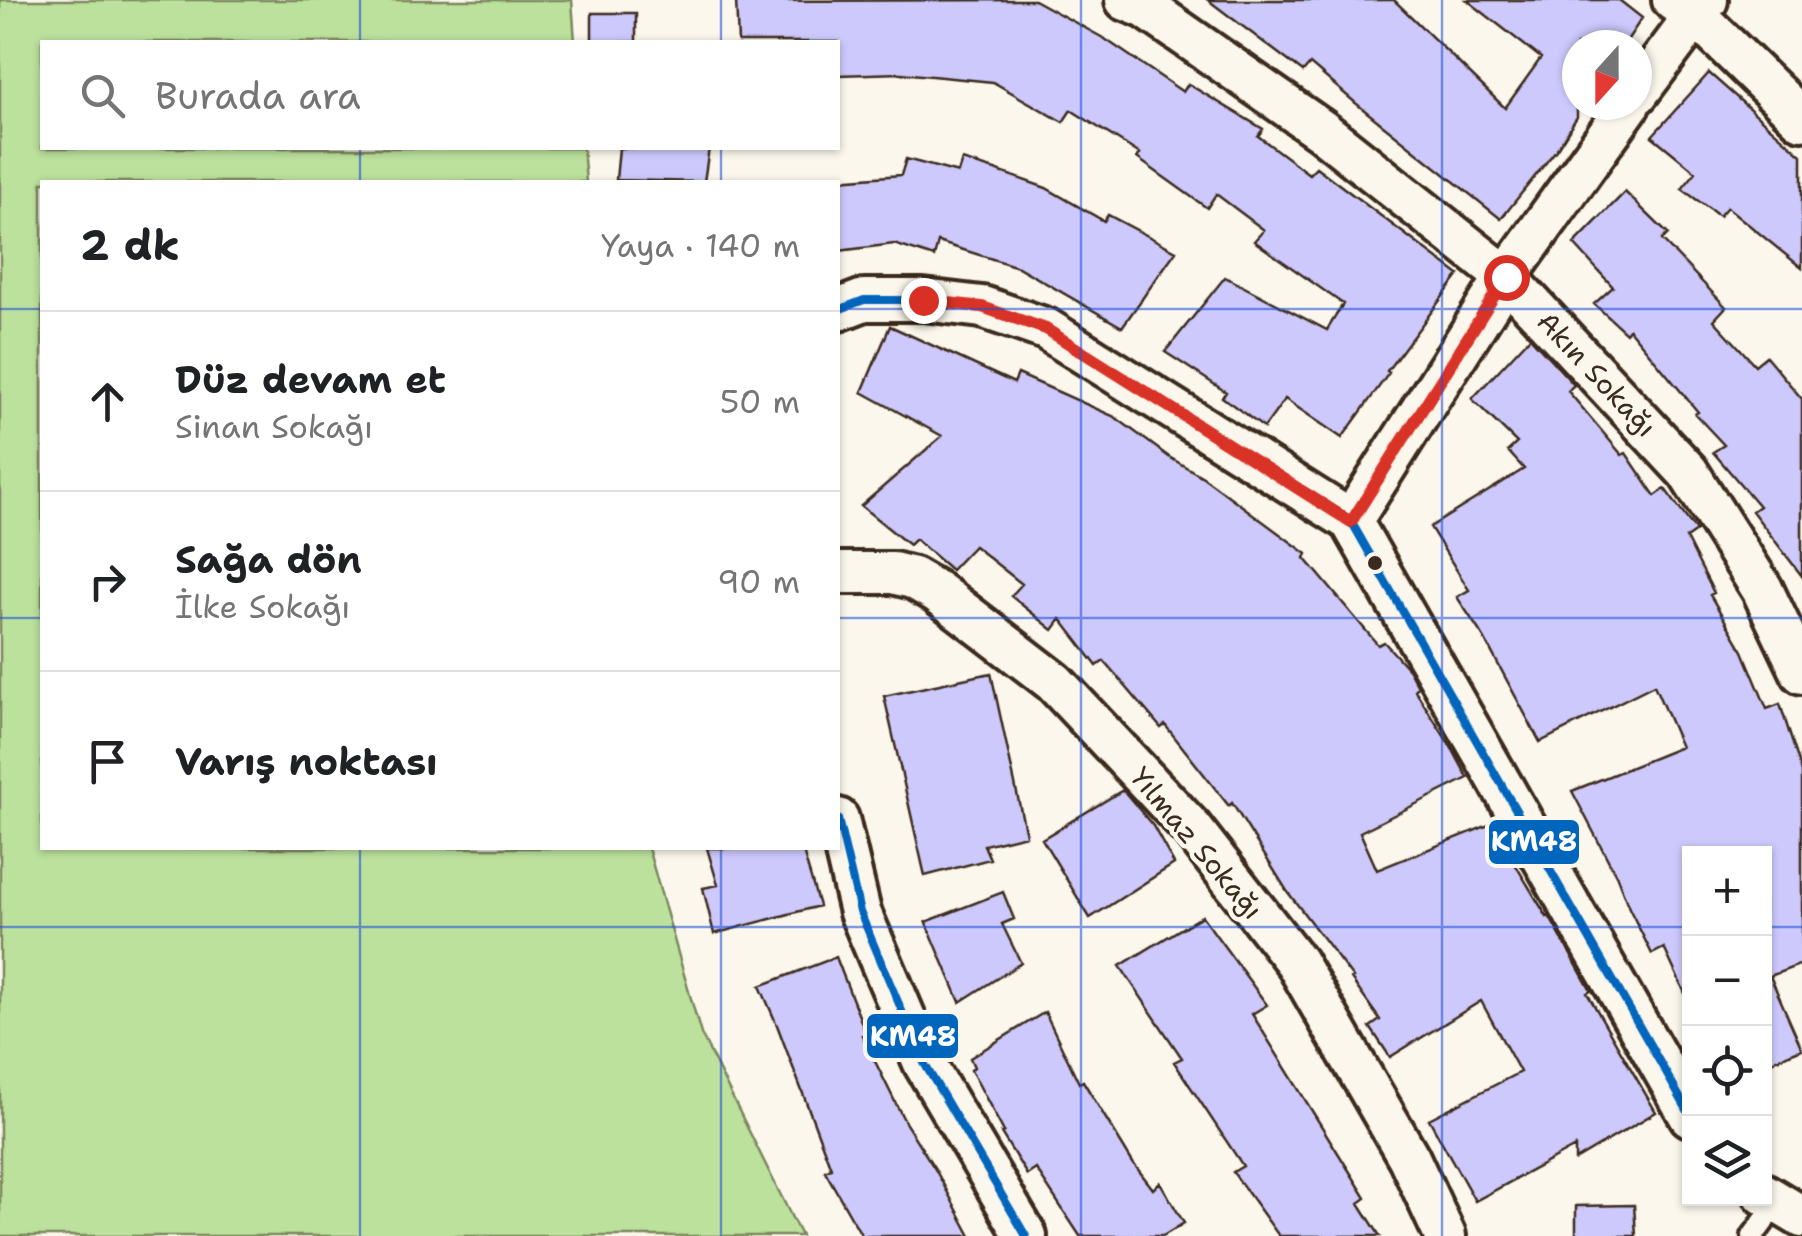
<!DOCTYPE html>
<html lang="tr">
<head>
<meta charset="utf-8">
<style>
  :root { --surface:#fff; --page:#f2f2f2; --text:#202124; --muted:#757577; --line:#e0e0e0 }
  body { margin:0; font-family:"Shantell Sans",sans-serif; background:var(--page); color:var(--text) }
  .controls { position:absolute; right:30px; bottom:30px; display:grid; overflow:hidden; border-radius:0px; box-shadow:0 2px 8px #0004 }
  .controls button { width:90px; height:90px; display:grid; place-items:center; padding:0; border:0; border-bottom:2px solid var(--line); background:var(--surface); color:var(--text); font:50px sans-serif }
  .compass { position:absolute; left:1562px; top:30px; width:90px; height:90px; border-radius:50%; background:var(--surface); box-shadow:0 2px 8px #0004; rotate:201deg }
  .stop { position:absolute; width:30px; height:30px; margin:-22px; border:8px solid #d93025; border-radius:50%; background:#fff }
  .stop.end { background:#d93025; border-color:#fff; box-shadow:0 2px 10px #0008 }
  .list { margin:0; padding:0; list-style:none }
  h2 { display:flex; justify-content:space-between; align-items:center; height:130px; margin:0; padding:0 40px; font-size:42px }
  h2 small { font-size:32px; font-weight:400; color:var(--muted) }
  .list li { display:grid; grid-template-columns:65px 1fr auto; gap:30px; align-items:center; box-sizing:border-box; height:180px; padding:0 40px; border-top:2px solid var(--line) }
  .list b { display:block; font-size:38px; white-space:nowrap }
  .list p { margin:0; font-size:32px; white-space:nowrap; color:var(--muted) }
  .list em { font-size:32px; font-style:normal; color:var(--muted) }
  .icon { flex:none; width:55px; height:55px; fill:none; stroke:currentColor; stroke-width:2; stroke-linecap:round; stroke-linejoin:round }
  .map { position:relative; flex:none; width:1802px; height:1236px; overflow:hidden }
  .search { position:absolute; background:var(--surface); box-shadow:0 2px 8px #0004; left:40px; top:40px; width:800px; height:110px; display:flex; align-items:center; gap:25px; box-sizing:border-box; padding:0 35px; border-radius:0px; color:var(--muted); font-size:38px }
  .panel { position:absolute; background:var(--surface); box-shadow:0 2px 8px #0004; left:40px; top:180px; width:800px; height:670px; border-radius:0px }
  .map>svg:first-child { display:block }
  .green { fill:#bbe19c; stroke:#7b865d; stroke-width:2.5 }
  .building { fill:#cdc9fc; stroke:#3b2a1e; stroke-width:2.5 }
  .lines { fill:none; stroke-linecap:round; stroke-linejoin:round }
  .service-casing { stroke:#3b2a1e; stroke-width:28 }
  .minor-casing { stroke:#3b2a1e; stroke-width:48 }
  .service { stroke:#fbf7ec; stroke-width:20 }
  .minor { stroke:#fbf7ec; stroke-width:40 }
  .bus-1-casing { stroke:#fbf7ec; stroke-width:15 }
  .bus-1 { stroke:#0065bd; stroke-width:8 }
  .route { stroke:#d93025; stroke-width:12 }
  .grid { fill:none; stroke:#1d4ed8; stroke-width:2.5; stroke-opacity:0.55 }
  .bus-dot { fill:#3b2a1e; stroke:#fbf7ec; stroke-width:4 }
  .labels { text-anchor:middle; stroke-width:9; stroke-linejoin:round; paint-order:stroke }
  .street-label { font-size:28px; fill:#3b2a1e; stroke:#fbf7ec }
  .line-badge { stroke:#fbf7ec; stroke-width:4 }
  .badge-label { font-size:28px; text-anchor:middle; font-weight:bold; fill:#fff }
</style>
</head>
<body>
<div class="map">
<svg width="1802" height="1236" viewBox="0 0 1802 1236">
  <rect width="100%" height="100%" fill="#fbf7ec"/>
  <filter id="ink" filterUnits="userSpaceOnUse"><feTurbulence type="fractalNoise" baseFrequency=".01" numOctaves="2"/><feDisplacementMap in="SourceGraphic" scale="20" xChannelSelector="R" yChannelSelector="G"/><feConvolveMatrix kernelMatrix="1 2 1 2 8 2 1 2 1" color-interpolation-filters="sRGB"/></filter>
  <g filter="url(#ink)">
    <path class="green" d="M0,0H572L575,42H42V148H583L586,182H42V848H648L701,1034L801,1236H0Z"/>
    <path class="building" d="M1034,0L1105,39L1183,92L1188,84L1263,129L1258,136L1309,174L1316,167L1459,275L1387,371L1389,373L1342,438L1285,399L1264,428L1222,397L1226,392L1165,352L1225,277L1327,330L1343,304L1254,241L1264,230L1216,194L1207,208L1137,158L1140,154L1071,110L1063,122L993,82L901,73L838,75V42H738L736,1Z
      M1208,0H1394L1505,108L1541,58L1467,0H1619L1642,18L1624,45H1577V117L1556,150L1501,219L1358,105L1310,64L1303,72Z
      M592,13H636V42H592Z
      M1709,73L1802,155V268L1727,207L1719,216L1682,189L1696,172L1652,136Z
      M619,148H709L704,182L616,180Z
      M906,159L958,173L962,160L995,170L1046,188L1104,221L1108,215L1176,251L1122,327L1018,267L938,242L934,257L894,244L838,251V180L901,175Z
      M1625,192L1668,234L1662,240L1726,307L1714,320L1755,365L1766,356L1802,399V576L1752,511L1759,506L1713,452L1724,445L1695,414L1698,412L1629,329L1626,333L1594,304L1613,287L1574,244Z
      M890,326L1014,383L1018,374L1115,417L1169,457L1203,477L1307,554L1305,558L1378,645L1384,642L1409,670L1418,687L1415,690L1453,750L1468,778L1360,832L1377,870L1491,824L1547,917L1549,916L1591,991L1587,993L1656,1112L1575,1160V1147L1475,1201L1429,1119L1520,1072L1481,1001L1390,1057L1370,1027L1380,1020L1351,979L1353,978L1287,891L1232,803L1229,806L1165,725L1161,728L1104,661L1097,666L1061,619L1053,630L1011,596L1022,584L974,546L951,570L915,539L909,545L861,506L942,436L862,392Z
      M1530,337L1574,385L1568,391L1622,455L1626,453L1655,496L1665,489L1696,531L1686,538L1714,593L1710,595L1743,651L1767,709L1780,704L1802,772V964L1770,976L1802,1049L1764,1064V854H1690V1004L1664,948L1652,954L1629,908L1617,877L1572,791L1681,747L1654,685L1540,742L1484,638L1457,597L1469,590L1430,527L1524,469L1508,451L1517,443L1472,399Z
      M991,673L1026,835L984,845L990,859L925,876L884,696Z
      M1123,790L1153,826L1174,864L1090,918L1042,839Z
      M707,848H802L819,906L714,934L703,888L718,885Z
      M1003,892L1014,919L1002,924L1021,963L960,1002L926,922Z
      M1202,916L1267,1005L1252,1014L1366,1198L1359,1203L1380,1236H1279L1233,1172L1243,1166L1174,1062L1182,1058L1120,966Z
      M836,957L866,1034L862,1035L906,1124L935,1169L971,1236H862L825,1171L831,1168L777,1025L760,986Z
      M1045,1012L1079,1083L1083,1081L1133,1163L1153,1189L1160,1182L1184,1223L1163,1236H1080L1036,1169L1027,1175L1001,1133L1004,1132L971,1070L974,1067L970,1058Z
      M1634,1205L1636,1236H1576V1206Z"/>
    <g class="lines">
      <defs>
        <path id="service" d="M1753,1236L1778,1202"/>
        <path id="minor" d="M1126,0L1146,8L1321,130L1506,277L1688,472L1762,589L1802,673
          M1673,0L1694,14L1802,119
          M1637,94L1707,0
          M838,310L864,300H923L982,307L1046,329L1351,521L1690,1116
          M1351,521L1506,277L1629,105
          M838,573H893L913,578L937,592L1054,682L1192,829L1296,962L1409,1158L1445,1236
          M838,819L860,912L924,1063L1026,1236
          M1764,1194L1802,1217"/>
      </defs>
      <use href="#service" class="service-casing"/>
      <use href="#minor" class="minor-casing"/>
      <use href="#service" class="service"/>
      <use href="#minor" class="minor"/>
      <defs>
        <path id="bus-1" d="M838,310L864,300H923L982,307L1046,329L1351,521L1690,1115
          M838,819L860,912L924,1063L1026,1236"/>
      </defs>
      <use href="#bus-1" class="bus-1-casing"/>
      <use href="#bus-1" class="bus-1"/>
    </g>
  </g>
  <g class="lines" filter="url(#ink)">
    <path class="route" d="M923,300L982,307L1046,329L1351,522L1506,277"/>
  </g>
  <path class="grid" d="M360,0V42M721,0V42M1081,0V1236M1442,0V1236M360,148V182M721,148V182M0,309H42M838,309H1802M0,618H42M838,618H1802M360,848V1236M721,848V1236M0,927H1690M1764,927H1802"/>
  <circle class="bus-dot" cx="1375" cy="563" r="9"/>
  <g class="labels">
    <g class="street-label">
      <text transform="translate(1597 374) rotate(47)" y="10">Akın Sokağı</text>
      <text transform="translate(1197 843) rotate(50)" y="10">Yılmaz Sokağı</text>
    </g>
  </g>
  <g class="line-badge">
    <rect x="1487" y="818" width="94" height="48" rx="10" fill="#0065bd"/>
    <rect x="865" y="1012" width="95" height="48" rx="10" fill="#0065bd"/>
  </g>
  <g class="badge-label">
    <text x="1534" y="851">KM48</text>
    <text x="913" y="1046">KM48</text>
  </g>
</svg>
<div class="controls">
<button>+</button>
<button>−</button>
<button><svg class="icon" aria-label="locate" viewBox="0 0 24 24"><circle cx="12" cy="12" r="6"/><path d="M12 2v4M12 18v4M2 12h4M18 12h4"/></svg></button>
<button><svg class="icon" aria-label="layers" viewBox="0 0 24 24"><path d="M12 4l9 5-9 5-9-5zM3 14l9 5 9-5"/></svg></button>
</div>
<svg class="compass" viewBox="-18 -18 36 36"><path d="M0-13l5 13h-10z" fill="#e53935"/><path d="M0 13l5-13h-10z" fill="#757577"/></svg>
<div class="stop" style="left:1506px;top:277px"></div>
<div class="stop end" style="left:923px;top:300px"></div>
<div class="search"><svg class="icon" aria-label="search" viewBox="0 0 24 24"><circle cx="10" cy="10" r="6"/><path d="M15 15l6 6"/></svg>Burada ara</div>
<section class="panel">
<h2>2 dk<small>Yaya · 140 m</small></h2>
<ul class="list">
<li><svg class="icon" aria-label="ahead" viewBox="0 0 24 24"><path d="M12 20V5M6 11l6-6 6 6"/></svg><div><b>Düz devam et</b><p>Sinan Sokağı</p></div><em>50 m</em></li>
<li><svg class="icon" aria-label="right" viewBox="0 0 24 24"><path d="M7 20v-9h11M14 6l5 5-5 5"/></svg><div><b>Sağa dön</b><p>İlke Sokağı</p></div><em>90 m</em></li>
<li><svg class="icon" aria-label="arrive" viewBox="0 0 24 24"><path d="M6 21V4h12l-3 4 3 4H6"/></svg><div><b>Varış noktası</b></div></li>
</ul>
</section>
</div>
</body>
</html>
